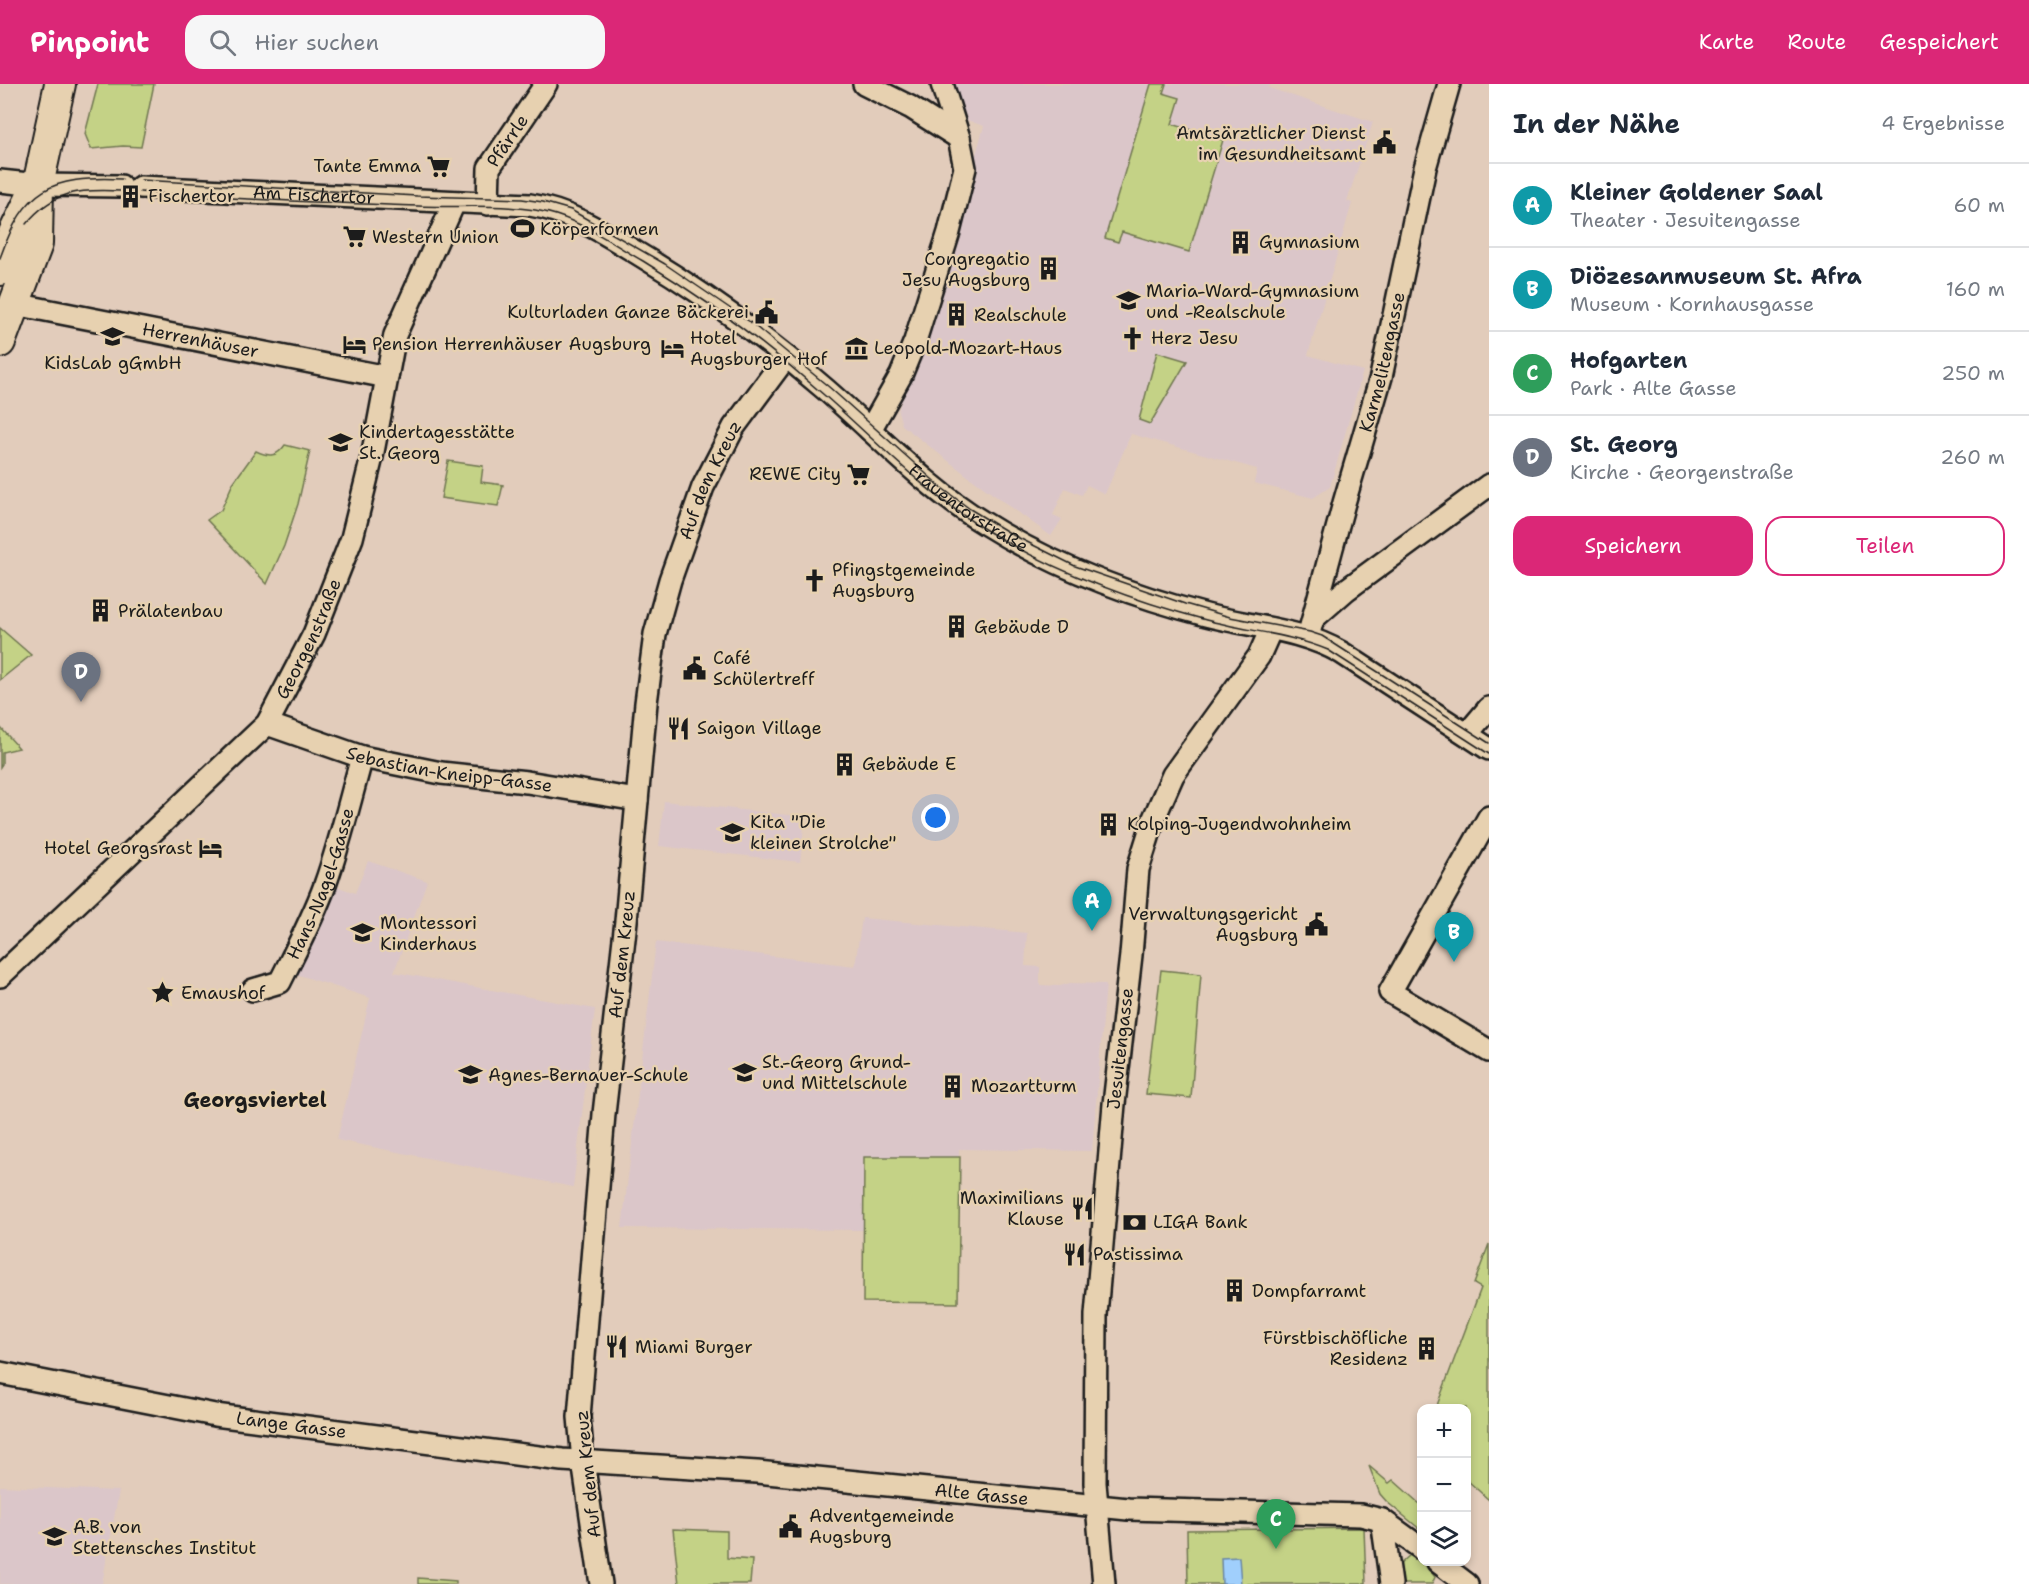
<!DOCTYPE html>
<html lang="de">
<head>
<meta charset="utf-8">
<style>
  :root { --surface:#fff; --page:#f6f6f7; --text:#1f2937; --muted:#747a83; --line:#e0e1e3; --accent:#db2777 }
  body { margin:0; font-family:"Shantell Sans",sans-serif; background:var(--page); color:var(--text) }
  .controls { position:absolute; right:18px; bottom:18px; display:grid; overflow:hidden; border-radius:12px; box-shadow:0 3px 9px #0003 }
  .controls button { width:54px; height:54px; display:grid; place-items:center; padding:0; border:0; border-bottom:2px solid var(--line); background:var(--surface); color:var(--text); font:30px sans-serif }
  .you { position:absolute; left:936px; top:734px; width:21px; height:21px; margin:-15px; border:4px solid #fff; border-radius:50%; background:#1a73e8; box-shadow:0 0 0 9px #1a73e833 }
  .badge { display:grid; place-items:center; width:39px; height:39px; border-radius:50%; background:var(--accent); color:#fff; font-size:20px; font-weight:700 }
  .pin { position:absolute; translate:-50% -50px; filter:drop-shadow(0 2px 3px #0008) }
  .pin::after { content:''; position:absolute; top:32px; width:21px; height:18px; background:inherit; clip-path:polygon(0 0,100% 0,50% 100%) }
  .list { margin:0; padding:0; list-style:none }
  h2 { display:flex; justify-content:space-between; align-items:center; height:78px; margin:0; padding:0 24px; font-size:26px }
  h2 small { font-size:20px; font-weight:400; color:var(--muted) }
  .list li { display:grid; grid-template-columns:39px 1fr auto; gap:18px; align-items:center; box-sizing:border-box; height:84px; padding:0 24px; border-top:2px solid var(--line) }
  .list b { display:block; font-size:22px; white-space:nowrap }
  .list p { margin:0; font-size:20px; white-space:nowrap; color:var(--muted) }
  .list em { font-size:20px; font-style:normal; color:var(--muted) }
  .actions { display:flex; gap:12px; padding:18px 24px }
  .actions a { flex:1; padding:14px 0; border:2px solid var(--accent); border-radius:18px; text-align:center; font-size:21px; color:var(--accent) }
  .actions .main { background:var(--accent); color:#fff }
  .icon { flex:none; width:33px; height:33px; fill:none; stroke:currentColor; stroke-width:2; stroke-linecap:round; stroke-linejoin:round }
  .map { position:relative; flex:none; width:1489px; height:1500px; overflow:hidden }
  header { display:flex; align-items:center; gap:36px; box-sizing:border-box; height:84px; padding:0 30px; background:var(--accent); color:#fff }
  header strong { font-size:28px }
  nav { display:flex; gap:33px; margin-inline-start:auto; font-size:21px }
  .search { width:420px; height:54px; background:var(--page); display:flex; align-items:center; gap:15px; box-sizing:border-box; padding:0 21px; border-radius:18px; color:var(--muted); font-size:22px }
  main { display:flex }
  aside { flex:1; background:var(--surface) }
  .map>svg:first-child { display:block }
  .built { fill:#dbc6c9 }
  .green { fill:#c4d286; stroke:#707751; stroke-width:1.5 }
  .water { fill:#a0cffc; stroke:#6b87a2; stroke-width:1.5 }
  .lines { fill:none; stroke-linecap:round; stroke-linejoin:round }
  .street-casing { stroke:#1c1c1c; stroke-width:26 }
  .secondary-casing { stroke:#1c1c1c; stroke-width:34 }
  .street { stroke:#e7d1b0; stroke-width:21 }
  .secondary { stroke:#e7d1b0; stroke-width:30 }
  .tram { stroke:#1c1c1c; stroke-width:1.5 }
  .labels { text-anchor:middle; stroke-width:4.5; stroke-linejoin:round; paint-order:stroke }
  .poi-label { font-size:18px; fill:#1c1c1c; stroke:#e7d1b0; text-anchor:start }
  .street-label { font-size:18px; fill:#1c1c1c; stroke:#e7d1b0 }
  .neighbourhood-label { font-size:20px; font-weight:bold; fill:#1c1c1c; stroke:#e7d1b0 }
</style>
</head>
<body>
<header>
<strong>Pinpoint</strong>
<div class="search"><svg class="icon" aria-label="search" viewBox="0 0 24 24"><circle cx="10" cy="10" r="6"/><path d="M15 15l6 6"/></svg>Hier suchen</div>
<nav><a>Karte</a><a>Route</a><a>Gespeichert</a></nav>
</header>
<main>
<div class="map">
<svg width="1489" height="1500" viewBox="0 0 1489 1500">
  <rect width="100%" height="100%" fill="#e2ccbb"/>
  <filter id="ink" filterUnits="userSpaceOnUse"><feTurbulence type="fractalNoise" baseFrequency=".0167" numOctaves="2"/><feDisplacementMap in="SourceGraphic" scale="12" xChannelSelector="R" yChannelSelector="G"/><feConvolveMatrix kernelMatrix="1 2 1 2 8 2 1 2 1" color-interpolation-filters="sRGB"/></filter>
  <g filter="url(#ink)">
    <path class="built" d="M950,0H1270L1269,4L1373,38L1347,117L1352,119L1308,271L1363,287L1330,403L1313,414L1254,399L1257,385L1131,350L1105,410L1087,401L1082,411L1065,404L1053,431L1062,435L1051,452L969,393L902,341L898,327L944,184L984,42L964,35Z
      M664,717L805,733L800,778L659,762Z
      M368,777L427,797L394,888L595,925L573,1103L337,1056L370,914L296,890L336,802L355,809Z
      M862,834L1027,849L1025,882L1040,883V901L1060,902L1070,899L1106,900L1092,1067L959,1065L958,1219L863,1218V1146L622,1144L656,858L855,882Z
      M0,1402L119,1407L102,1500H0Z"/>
    <path class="green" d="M98,0H154L141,63L123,62L91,65L85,50Z
      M1151,0H1166L1163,9L1180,14L1172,40L1223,56L1189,168L1122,148L1118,158L1105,154Z
      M1157,268L1187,277L1150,340L1139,336Z
      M285,361L310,367L298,420L284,462L267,500L207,436L221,426L233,399L256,367C269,373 277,373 285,361Z
      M448,377L483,382L481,398L503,401L498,422L441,414Z
      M0,544L31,571L0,596Z
      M0,643L19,664L2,668V680L0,683Z
      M1161,886L1201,890L1191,1014L1146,1010Z
      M864,1073H960L958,1219L863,1218Z
      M1489,1160V1416L1467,1396L1466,1324H1436L1481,1204L1474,1200Z
      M1369,1382L1389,1399L1393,1396L1421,1421V1446L1387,1418L1380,1410Z
      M1364,1444L1366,1500H1188L1187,1446Z
      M673,1445L727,1447V1474L752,1476L750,1500H679Z
      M1410,1471L1429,1485L1435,1493L1432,1500H1401L1399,1481Z
      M418,1494L456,1497V1500H418Z"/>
    <path class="water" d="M1239,1473L1241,1500H1222L1221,1474Z"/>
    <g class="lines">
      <defs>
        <g id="street">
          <path d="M864,0L910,23L959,54"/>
          <path d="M0,97L38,101L121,102"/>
          <path id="s1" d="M140,103L530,121C570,127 603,148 637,169C704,209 766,254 825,305C877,350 925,403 984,439C1052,482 1129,511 1206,531C1252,543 1301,545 1342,569L1489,665"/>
          <path id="s2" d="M488,120L489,84L546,0"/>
          <path id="s3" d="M15,220L387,293"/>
          <path d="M870,346L901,291L915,257L949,148L965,84L959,54L942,0"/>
          <path d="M1314,534L1346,506L1489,401"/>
          <path id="s4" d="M1308,553L1344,419L1381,293L1425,84L1449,0"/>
          <path id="s5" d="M267,640L362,673L441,689L527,698L637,716"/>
          <path d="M1467,650L1489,624"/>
          <path d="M1489,733L1390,908L1489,967"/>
          <path id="s6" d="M0,892L267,640L314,550L352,454L372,373L395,251L454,119"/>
          <path id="s7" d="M253,906L280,898C296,866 313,834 325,801C340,759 350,716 362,673"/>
          <path id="s8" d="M0,1289L215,1331L562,1376L757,1388L1128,1425L1361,1431L1382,1436"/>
          <path d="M1438,1478L1467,1500"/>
          <path id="s9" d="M601,1500L583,1377L579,1333L604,1030L626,837L646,619L655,550L670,496L703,403L734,343L786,273"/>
          <path id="s10" d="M1104,1500L1095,1399L1096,1231L1114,1020L1131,871L1138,785L1154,734L1173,691L1259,572L1271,545"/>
          <path d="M1391,1500L1382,1436L1422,1465"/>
        </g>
        <path id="secondary" d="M0,186L13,151L35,106
          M0,258L37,160L38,101L60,0"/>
      </defs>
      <use href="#street" class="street-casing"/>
      <use href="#secondary" class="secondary-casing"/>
      <use href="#street" class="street"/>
      <use href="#secondary" class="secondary"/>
      <path class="tram" d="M141,96L417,112L522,115L543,118L571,126L665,180L750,238L829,303L942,404L970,425L1013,451L1075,482L1185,520L1230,533L1310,548L1322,552L1489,659
        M140,108C232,115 325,119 418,122C459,124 517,118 556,131C587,141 615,161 643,177C707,216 768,261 824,311C875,356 923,407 981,443C1050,486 1128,515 1206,536C1247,547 1290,550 1328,566L1489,670
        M26,140C54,106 80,105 121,107
        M0,174C25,104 50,92 122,95"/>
    </g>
  </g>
  <defs>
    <symbol id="civic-bare" viewBox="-9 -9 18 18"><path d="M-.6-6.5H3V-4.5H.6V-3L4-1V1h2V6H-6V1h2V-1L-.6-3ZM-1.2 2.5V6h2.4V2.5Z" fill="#1c1c1c" stroke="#e7d1b0" stroke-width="2.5" paint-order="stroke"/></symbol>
    <symbol id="supermarket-bare" viewBox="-9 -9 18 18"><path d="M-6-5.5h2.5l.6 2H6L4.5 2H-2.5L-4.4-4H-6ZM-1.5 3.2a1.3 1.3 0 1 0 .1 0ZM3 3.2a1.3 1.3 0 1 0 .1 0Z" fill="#1c1c1c" stroke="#e7d1b0" stroke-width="2.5" paint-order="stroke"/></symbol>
    <symbol id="building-bare" viewBox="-9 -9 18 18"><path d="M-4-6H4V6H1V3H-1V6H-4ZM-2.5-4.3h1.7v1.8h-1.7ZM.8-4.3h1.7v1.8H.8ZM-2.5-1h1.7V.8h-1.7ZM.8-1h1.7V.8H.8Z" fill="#1c1c1c" stroke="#e7d1b0" stroke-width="2.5" paint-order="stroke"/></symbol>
    <symbol id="stadium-bare" viewBox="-9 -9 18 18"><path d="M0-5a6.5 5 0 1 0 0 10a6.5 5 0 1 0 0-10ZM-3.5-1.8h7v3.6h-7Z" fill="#1c1c1c" stroke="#e7d1b0" stroke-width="2.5" paint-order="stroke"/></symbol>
    <symbol id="school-bare" viewBox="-9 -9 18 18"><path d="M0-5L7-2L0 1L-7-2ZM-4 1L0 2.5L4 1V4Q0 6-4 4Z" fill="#1c1c1c" stroke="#e7d1b0" stroke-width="2.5" paint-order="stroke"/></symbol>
    <symbol id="church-bare" viewBox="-9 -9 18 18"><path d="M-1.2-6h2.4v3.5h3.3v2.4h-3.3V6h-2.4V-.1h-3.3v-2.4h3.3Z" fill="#1c1c1c" stroke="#e7d1b0" stroke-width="2.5" paint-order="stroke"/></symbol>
    <symbol id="hotel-bare" viewBox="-9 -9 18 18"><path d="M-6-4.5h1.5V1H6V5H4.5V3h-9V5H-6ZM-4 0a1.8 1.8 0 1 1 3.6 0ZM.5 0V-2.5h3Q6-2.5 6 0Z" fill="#1c1c1c" stroke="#e7d1b0" stroke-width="2.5" paint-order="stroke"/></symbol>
    <symbol id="museum-bare" viewBox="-9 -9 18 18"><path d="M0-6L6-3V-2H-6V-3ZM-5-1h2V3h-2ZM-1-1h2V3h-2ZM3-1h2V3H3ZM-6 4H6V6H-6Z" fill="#1c1c1c" stroke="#e7d1b0" stroke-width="2.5" paint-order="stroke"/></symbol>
    <symbol id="restaurant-bare" viewBox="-9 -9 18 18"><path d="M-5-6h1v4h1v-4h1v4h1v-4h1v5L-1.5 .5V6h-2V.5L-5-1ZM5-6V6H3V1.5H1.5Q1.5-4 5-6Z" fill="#1c1c1c" stroke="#e7d1b0" stroke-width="2.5" paint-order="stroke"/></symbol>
    <symbol id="sight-bare" viewBox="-9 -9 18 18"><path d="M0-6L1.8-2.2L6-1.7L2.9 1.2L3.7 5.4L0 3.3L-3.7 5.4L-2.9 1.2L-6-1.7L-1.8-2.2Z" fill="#1c1c1c" stroke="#e7d1b0" stroke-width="2.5" paint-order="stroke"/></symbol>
    <symbol id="bank-bare" viewBox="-9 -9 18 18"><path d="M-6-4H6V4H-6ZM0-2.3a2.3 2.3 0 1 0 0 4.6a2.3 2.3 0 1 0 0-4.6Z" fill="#1c1c1c" stroke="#e7d1b0" stroke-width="2.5" paint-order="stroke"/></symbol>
  </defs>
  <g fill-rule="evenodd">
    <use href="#civic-bare" x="1368" y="42" width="33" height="33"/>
    <use href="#supermarket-bare" x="422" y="66" width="33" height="33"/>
    <use href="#building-bare" x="114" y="96" width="33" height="33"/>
    <use href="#stadium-bare" x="506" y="128" width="33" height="33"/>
    <use href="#supermarket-bare" x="338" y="136" width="33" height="33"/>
    <use href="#building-bare" x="1224" y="142" width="33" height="33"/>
    <use href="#building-bare" x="1032" y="168" width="33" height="33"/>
    <use href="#school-bare" x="1112" y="200" width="33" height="33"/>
    <use href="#civic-bare" x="750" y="212" width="33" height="33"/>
    <use href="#building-bare" x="940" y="214" width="33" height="33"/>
    <use href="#school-bare" x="96" y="236" width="33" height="33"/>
    <use href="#church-bare" x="1116" y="238" width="33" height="33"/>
    <use href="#hotel-bare" x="338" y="244" width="33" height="33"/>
    <use href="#hotel-bare" x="656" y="248" width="33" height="33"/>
    <use href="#museum-bare" x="840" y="248" width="33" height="33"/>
    <use href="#school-bare" x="324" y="342" width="33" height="33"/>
    <use href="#supermarket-bare" x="842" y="374" width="33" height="33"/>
    <use href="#church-bare" x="798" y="480" width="33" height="33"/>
    <use href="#building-bare" x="84" y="510" width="33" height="33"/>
    <use href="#building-bare" x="940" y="526" width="33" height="33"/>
    <use href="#civic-bare" x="678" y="568" width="33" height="33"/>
    <use href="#restaurant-bare" x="662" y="628" width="33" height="33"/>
    <use href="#building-bare" x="828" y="664" width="33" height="33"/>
    <use href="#building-bare" x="1092" y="724" width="33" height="33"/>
    <use href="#school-bare" x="716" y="732" width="33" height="33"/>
    <use href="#hotel-bare" x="194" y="748" width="33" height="33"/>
    <use href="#civic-bare" x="1300" y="824" width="33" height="33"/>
    <use href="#school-bare" x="346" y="832" width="33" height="33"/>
    <use href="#sight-bare" x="146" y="892" width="33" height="33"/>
    <use href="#school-bare" x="728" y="972" width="33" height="33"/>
    <use href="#school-bare" x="454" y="974" width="33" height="33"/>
    <use href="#building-bare" x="936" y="986" width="33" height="33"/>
    <use href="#restaurant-bare" x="1066" y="1108" width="33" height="33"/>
    <use href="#bank-bare" x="1118" y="1122" width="33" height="33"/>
    <use href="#restaurant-bare" x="1058" y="1154" width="33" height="33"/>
    <use href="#building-bare" x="1218" y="1190" width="33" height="33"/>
    <use href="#restaurant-bare" x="600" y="1246" width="33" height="33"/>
    <use href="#building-bare" x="1410" y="1248" width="33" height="33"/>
    <use href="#civic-bare" x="774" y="1426" width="33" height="33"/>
    <use href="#school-bare" x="38" y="1436" width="33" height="33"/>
  </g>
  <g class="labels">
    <g class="poi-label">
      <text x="1366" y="55" text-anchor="end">Amtsärztlicher Dienst<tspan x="1366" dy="21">im Gesundheitsamt</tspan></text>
      <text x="421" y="88" text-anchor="end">Tante Emma</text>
      <text x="148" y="118">Fischertor</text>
      <text x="540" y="151">Körperformen</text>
      <text x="372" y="159">Western Union</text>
      <text x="1259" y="164">Gymnasium</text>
      <text x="1030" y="181" text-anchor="end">Congregatio<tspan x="1030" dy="21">Jesu Augsburg</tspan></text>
      <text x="1146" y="213">Maria-Ward-Gymnasium<tspan x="1146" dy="21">und -Realschule</tspan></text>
      <text x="749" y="234" text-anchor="end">Kulturladen Ganze Bäckerei</text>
      <text x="974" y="237">Realschule</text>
      <text x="690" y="260">Hotel<tspan x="690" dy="21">Augsburger Hof</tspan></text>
      <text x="1151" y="260">Herz Jesu</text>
      <text x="372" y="266">Pension Herrenhäuser Augsburg</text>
      <text x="874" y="270">Leopold-Mozart-Haus</text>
      <text x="113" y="285" text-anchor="middle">KidsLab gGmbH</text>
      <text x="359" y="354">Kindertagesstätte<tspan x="359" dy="21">St. Georg</tspan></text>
      <text x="841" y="396" text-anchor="end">REWE City</text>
      <text x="832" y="492">Pfingstgemeinde<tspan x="832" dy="21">Augsburg</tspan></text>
      <text x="118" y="533">Prälatenbau</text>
      <text x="974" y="549">Gebäude D</text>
      <text x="713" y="580">Café<tspan x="713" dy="21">Schülertreff</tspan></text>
      <text x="697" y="650">Saigon Village</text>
      <text x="862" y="686">Gebäude E</text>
      <text x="750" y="744">Kita "Die<tspan x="750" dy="21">kleinen Strolche"</tspan></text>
      <text x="1127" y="746">Kolping-Jugendwohnheim</text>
      <text x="193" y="770" text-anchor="end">Hotel Georgsrast</text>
      <text x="1298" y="836" text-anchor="end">Verwaltungsgericht<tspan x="1298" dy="21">Augsburg</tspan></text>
      <text x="380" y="845">Montessori<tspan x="380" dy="21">Kinderhaus</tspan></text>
      <text x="181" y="915">Emaushof</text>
      <text x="762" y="984">St.-Georg Grund-<tspan x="762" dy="21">und Mittelschule</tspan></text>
      <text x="488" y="997">Agnes-Bernauer-Schule</text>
      <text x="971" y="1008">Mozartturm</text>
      <text x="1064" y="1120" text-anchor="end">Maximilians<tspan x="1064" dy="21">Klause</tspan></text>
      <text x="1153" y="1144">LIGA Bank</text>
      <text x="1093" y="1176">Pastissima</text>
      <text x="1252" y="1213">Dompfarramt</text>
      <text x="1408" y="1260" text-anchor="end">Fürstbischöfliche<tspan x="1408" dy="21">Residenz</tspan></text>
      <text x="635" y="1269">Miami Burger</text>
      <text x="809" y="1438">Adventgemeinde<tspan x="809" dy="21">Augsburg</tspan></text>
      <text x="73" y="1449">A.B. von<tspan x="73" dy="21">Stettensches Institut</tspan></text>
    </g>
    <g class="street-label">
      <text dy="6" stroke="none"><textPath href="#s2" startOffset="69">Pfärrle</textPath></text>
      <text dy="6" stroke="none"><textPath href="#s1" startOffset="174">Am Fischertor</textPath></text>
      <text dy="6" stroke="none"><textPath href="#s3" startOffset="189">Herrenhäuser</textPath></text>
      <text dy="6" stroke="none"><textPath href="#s4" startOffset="285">Karmelitengasse</textPath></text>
      <text dy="6" stroke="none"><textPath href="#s9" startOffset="1119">Auf dem Kreuz</textPath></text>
      <text dy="6" stroke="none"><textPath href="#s1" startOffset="928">Frauentorstraße</textPath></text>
      <text dy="6" stroke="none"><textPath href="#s6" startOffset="462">Georgenstraße</textPath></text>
      <text dy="6" stroke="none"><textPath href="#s5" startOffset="189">Sebastian-Kneipp-Gasse</textPath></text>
      <text dy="6" stroke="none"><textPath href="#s7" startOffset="135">Hans-Nagel-Gasse</textPath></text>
      <text dy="6" stroke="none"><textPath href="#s9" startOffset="633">Auf dem Kreuz</textPath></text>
      <text dy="6" stroke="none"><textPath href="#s10" startOffset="537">Jesuitengasse</textPath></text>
      <text dy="6" stroke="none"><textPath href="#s8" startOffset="296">Lange Gasse</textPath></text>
      <text transform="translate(588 1390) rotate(-96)" y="6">Auf dem Kreuz</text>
      <text dy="6" stroke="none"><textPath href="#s8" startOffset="990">Alte Gasse</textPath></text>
    </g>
    <g class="neighbourhood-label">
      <text x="255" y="1023">Georgsviertel</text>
    </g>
  </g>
</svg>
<div class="controls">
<button>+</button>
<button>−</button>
<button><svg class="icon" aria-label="layers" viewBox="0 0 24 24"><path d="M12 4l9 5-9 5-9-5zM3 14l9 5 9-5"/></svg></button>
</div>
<div class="you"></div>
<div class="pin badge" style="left:1092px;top:847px;background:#0f9aa8">A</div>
<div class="pin badge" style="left:1454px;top:878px;background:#0f9aa8">B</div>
<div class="pin badge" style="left:1276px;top:1465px;background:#2e9e5b">C</div>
<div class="pin badge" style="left:81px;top:618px;background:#6b7280">D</div>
</div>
<aside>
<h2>In der Nähe<small>4 Ergebnisse</small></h2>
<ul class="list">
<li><span class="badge" style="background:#0f9aa8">A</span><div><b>Kleiner Goldener Saal</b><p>Theater · Jesuitengasse</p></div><em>60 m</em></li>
<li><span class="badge" style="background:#0f9aa8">B</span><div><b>Diözesanmuseum St. Afra</b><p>Museum · Kornhausgasse</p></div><em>160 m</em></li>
<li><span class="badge" style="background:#2e9e5b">C</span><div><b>Hofgarten</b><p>Park · Alte Gasse</p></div><em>250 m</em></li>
<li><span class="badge" style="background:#6b7280">D</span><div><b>St. Georg</b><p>Kirche · Georgenstraße</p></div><em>260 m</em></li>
</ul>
<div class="actions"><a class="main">Speichern</a><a>Teilen</a></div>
</aside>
</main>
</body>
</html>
